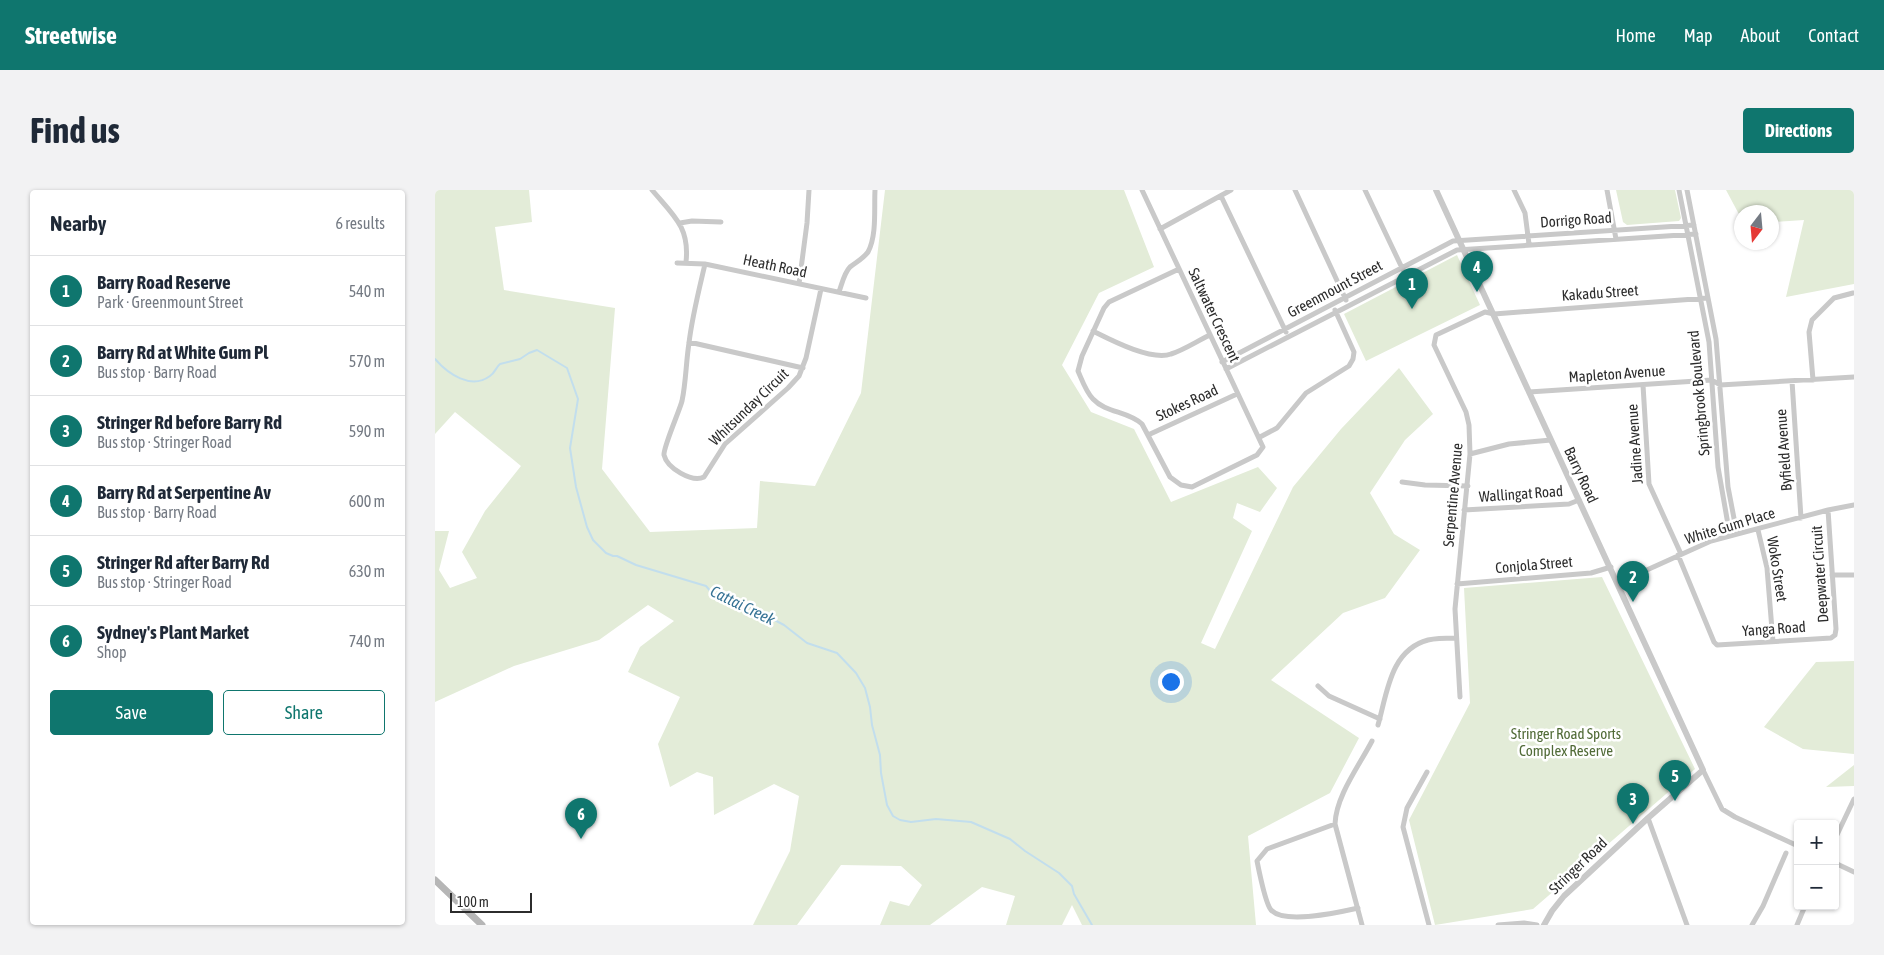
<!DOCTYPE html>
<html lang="en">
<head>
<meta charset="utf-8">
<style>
  :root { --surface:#fff; --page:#f2f2f3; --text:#1f2937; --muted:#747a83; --line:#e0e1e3; --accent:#0f766e }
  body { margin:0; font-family:"Asap Condensed",sans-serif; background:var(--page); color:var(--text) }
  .controls { position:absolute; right:15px; bottom:15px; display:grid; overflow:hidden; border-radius:5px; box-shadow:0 1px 4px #0004 }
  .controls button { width:45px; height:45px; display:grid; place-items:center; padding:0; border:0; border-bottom:1px solid var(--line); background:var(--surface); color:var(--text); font:25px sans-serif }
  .compass { position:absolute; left:1299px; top:15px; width:45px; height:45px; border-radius:50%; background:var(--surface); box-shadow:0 1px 4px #0004; rotate:196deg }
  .scale { position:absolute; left:15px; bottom:12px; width:82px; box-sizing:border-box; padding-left:5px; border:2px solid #2c2c2c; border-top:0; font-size:14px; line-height:18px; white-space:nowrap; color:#2c2c2c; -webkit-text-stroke:4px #fff; paint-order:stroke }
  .you { position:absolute; left:735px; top:491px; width:18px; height:18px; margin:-12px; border:4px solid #fff; border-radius:50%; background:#1a73e8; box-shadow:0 0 0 8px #1a73e833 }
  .badge { display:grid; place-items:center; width:32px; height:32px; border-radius:50%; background:var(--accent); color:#fff; font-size:16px; font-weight:700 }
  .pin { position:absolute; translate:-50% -41px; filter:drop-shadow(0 1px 2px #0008) }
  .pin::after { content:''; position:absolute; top:26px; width:18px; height:15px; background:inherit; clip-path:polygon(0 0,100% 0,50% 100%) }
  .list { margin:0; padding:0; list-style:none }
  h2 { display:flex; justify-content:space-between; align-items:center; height:65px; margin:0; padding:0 20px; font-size:21px }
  h2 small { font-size:16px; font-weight:400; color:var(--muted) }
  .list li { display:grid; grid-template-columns:32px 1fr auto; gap:15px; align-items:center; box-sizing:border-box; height:70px; padding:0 20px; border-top:1px solid var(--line) }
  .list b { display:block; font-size:19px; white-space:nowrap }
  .list p { margin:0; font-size:16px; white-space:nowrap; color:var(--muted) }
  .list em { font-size:16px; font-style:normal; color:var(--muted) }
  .actions { display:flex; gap:10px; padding:15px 20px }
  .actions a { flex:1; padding:11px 0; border:1px solid var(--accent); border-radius:5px; text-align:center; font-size:18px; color:var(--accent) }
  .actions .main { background:var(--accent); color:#fff }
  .map { position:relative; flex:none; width:1419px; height:735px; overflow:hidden; border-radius:5px }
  header { display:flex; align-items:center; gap:30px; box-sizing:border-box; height:70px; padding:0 25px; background:var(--accent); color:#fff }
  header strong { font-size:24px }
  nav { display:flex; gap:28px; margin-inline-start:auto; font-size:18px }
  .intro { display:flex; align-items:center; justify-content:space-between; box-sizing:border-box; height:120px; padding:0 30px }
  h1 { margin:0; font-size:35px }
  .button { padding:12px 22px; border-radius:5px; background:var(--accent); color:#fff; font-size:18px; font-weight:700 }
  main { display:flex; gap:30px; padding:0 30px }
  aside { flex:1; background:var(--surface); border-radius:5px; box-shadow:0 1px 4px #0004 }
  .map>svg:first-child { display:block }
  .green { fill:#e3ecd8 }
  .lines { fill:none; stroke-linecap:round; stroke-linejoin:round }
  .stream { stroke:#c2deed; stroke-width:2 }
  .minor { stroke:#c9c9c9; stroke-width:5 }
  .tertiary { stroke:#c9c9c9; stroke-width:6 }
  .secondary { stroke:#b6b6b6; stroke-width:7 }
  .labels { text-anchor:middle; stroke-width:5; stroke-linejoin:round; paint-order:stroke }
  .street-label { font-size:15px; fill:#2c2c2c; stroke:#fff }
  .park-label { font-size:15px; fill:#516b37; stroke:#fff }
  .water-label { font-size:16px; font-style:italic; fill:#357294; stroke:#fff }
</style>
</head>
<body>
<header>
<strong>Streetwise</strong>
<nav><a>Home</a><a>Map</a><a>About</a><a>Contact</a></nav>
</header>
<div class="intro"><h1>Find us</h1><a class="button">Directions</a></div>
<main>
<aside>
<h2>Nearby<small>6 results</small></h2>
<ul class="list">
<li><span class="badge">1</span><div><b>Barry Road Reserve</b><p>Park · Greenmount Street</p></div><em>540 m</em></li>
<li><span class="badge">2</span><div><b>Barry Rd at White Gum Pl</b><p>Bus stop · Barry Road</p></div><em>570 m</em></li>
<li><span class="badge">3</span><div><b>Stringer Rd before Barry Rd</b><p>Bus stop · Stringer Road</p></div><em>590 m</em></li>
<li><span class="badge">4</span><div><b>Barry Rd at Serpentine Av</b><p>Bus stop · Barry Road</p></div><em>600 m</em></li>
<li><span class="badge">5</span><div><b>Stringer Rd after Barry Rd</b><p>Bus stop · Stringer Road</p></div><em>630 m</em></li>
<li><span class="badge">6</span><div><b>Sydney's Plant Market</b><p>Shop</p></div><em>740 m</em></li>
</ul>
<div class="actions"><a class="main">Save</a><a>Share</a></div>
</aside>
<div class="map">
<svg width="1419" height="735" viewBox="0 0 1419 735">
  <rect width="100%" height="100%" fill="#fff"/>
  <path class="green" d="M0,0H94L97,32L60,37L69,100L180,118L167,279L215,342L322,338L325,291L380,296L426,203L450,0H689L719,77L664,103L627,175L656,222L699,239L736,312L823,277L842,298L825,322L802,313L798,328L817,341L766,453L780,459L858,297L906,239L964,178L998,224L970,250L935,303L959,344L985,360L950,408L908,423L836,490L924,548L895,603L813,646L821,735H647L637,715L627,735H571L580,706L547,697L495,735H445L455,711L474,716L487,695L466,676L406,675L362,735H318L355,661L364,606L339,594L279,625L278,587L262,582L235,597L223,554L245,507L193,482L205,457L239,431L213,415L164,450L79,476L0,512V341H14L4,380L15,398L42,388L27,362L50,321L86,276L20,222L0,244Z
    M1181,0H1240L1246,28L1244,31L1192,35L1188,32Z
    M1291,0H1419V94L1351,107L1369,30L1337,32L1336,22H1306V28Z
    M1022,65L1045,115L931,171L909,124Z
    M1167,387L1260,579L1098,719L1000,735L974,630L1035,513L1029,398Z
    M1419,471V564L1368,559L1329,537L1381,472Z
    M1419,575V596L1391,597Z"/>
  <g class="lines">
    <path class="stream" d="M0,169C13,184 36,200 55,186C60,183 61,177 65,174L85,169L94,163L102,160L132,178L143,209L135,258L141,297L152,337L158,350L171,363L178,366H182L201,375L271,396L277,403L317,418L349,435L372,453L402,463L421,483L430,498L435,517L437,535L445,565L446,583L452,615L458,626L465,630L476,632L501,629L536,632L575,649L590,661L624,683L637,696L639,704L657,735"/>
    <path class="minor" d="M217,0C238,25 255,37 251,72
      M707,0L828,257L822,265L757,297L746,295L735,287L707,234C693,221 671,223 658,209C651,202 647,190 643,181L647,166L669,118L674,112L744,79
      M860,0L911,110
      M930,0L968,80
      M1079,0L1090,23L1094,54
      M1172,0L1181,49
      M1244,0L1274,152L1283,277L1295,346
      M1252,0L1281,149L1293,297L1302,344
      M786,6L851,142
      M245,33L257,31L286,32
      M725,39L796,0
      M242,73L270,74L431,108
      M270,74C264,100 257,127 254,153C251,172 251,192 247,211C244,222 228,258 229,265C232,278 257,293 269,287L290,254L353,198L364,186L371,168L386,99
      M364,94L372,33L374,0
      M404,102C407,94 409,83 415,77C421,72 428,69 433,62C442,45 439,19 440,0
      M658,141C676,150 716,171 736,164C749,160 762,151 775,145
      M254,152L368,178
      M787,172L1018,51L1259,35
      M791,179L1022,60L1261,44
      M1378,190L1374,142L1377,130L1399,108L1418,103
      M1357,191L1366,328
      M1208,195L1214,294L1246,364
      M1094,202L1277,190L1285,195L1419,187
      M713,245L802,204
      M825,247L842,238L871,203L914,176L918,169L919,162L900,120
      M1035,264L1074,254L1116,250
      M967,292L990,295L1033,296
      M1029,320L1134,314L1144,310
      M1323,340L1332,378L1338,452
      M1243,365L1279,452L1282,455L1396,448L1400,445L1401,439L1393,320
      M1397,385H1419
      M1183,393L1276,351L1393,320L1419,315
      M1022,394L1156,383L1176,377
      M883,496L894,506L945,529
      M1025,507L1020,419L1035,264L1034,235L1031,222L999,155L1001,145L1050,122L1059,124L1273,108
      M943,535C952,504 955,460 993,450C1002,448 1012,448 1020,448
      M1268,580L1287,619L1300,627L1363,656
      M992,582L972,618L968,637L994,735
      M1213,628L1252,735
      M900,634L832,659L822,671C824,681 831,714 836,720C850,735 905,722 923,718
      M1400,649L1419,609
      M1400,673L1419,682
      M927,735L900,634C901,606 924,576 937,551
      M1063,735L1089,733L1102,735
      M1317,735L1328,716L1351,663
      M1362,735L1370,716"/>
    <path class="tertiary" d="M1001,0L1268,580L1213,628L1129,706L1117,721L1109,735"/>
    <path class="secondary" d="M0,690L47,735"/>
  </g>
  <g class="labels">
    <g class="street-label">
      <text transform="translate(1141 30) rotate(-4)" y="5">Dorrigo Road</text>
      <text transform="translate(340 76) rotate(12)" y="5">Heath Road</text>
      <text transform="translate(900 99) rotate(-28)" y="5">Greenmount Street</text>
      <text transform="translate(1165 103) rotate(-4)" y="5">Kakadu Street</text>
      <text transform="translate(779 125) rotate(65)" y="5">Saltwater Crescent</text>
      <text transform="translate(1182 184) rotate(-4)" y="5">Mapleton Avenue</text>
      <text transform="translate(1264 203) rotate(-95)" y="5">Springbrook Boulevard</text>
      <text transform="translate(752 213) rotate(-25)" y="5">Stokes Road</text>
      <text transform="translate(314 217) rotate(-44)" y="5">Whitsunday Circuit</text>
      <text transform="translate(1200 254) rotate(-94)" y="5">Jadine Avenue</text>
      <text transform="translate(1349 260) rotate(-94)" y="5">Byfield Avenue</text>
      <text transform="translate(1146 285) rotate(65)" y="5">Barry Road</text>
      <text transform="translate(1086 304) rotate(-4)" y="5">Wallingat Road</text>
      <text transform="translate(1018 305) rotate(-85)" y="5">Serpentine Avenue</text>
      <text transform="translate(1295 336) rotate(-17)" y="5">White Gum Place</text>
      <text transform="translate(1099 375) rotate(-5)" y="5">Conjola Street</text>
      <text transform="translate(1342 379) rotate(81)" y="5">Woko Street</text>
      <text transform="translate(1385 384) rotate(-94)" y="5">Deepwater Circuit</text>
      <text transform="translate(1339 439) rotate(-4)" y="5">Yanga Road</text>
      <text transform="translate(1143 676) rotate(-44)" y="5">Stringer Road</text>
    </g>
    <g class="park-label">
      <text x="1131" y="549">Stringer Road Sports<tspan x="1131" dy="17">Complex Reserve</tspan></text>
    </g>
    <g class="water-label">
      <text transform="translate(308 415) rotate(26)" y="6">Cattai Creek</text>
    </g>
  </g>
</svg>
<div class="controls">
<button>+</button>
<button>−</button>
</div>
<svg class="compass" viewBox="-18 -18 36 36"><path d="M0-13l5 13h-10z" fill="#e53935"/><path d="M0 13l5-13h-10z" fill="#747a83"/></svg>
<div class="scale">100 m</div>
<div class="you"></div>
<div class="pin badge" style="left:977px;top:119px">1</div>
<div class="pin badge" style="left:1198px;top:412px">2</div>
<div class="pin badge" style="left:1198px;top:634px">3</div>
<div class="pin badge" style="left:1042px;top:102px">4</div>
<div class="pin badge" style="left:1240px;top:611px">5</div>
<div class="pin badge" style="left:146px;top:649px">6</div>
</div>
</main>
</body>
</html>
